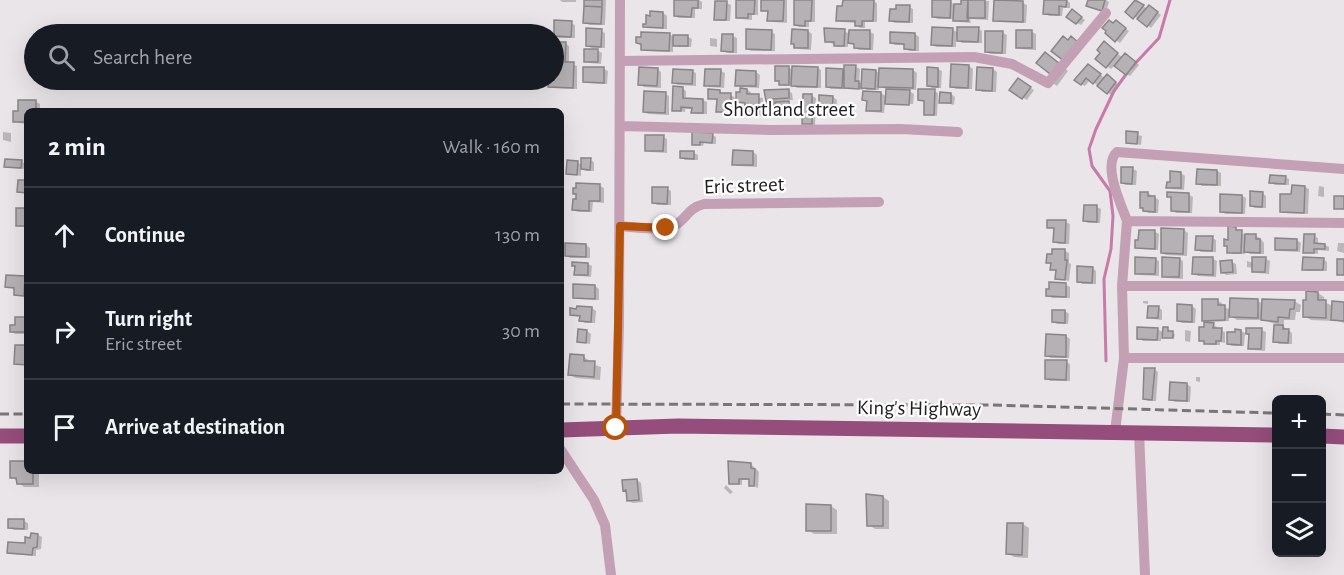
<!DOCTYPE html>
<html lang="en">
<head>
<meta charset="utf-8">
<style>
  :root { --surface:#171b24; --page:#20242c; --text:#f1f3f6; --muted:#9ea1a6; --line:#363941 }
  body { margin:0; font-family:"Alegreya Sans",sans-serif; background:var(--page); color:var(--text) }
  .controls { position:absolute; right:18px; bottom:18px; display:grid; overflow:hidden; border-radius:9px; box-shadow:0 6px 24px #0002 }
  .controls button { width:54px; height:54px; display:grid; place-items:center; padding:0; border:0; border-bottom:2px solid var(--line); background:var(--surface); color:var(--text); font:30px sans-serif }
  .stop { position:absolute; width:18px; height:18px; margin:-14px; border:4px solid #b45309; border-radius:50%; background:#fff }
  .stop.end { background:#b45309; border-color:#fff; box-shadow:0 2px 6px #0008 }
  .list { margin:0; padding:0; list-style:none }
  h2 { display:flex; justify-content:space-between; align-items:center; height:78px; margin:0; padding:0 24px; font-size:26px }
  h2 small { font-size:20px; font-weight:400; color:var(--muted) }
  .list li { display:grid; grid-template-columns:39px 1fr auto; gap:18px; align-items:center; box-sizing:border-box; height:96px; padding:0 24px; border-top:2px solid var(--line) }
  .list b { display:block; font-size:22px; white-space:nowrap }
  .list p { margin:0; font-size:20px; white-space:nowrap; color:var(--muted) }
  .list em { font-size:20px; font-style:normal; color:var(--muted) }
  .icon { flex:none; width:33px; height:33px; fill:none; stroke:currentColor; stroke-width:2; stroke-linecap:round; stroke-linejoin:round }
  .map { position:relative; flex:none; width:1344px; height:575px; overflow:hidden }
  .search { position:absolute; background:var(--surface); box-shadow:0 6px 24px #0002; left:24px; top:24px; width:540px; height:66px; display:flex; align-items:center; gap:15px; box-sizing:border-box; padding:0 21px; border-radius:33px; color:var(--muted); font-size:22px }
  .panel { position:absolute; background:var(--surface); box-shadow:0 6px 24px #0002; left:24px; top:108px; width:540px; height:366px; border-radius:9px }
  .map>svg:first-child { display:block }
  .shadow { fill:#0003 }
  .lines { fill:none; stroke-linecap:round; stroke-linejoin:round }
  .stream { stroke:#c77bab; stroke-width:3 }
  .building { fill:#b6b1b4; stroke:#898587; stroke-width:1.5 }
  .minor { stroke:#c4a0b5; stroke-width:10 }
  .highway { stroke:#954d7c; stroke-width:15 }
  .rail { stroke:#7a7678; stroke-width:3; stroke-dasharray:9 4.5; stroke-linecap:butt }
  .route { stroke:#b45309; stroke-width:8 }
  .labels { text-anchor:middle; stroke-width:4.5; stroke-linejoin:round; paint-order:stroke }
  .street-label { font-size:21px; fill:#201e1f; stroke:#fff }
</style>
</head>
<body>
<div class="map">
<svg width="1344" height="575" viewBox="0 0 1344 575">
  <rect width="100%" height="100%" fill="#eae5e8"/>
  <path class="shadow" d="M560,0H576V2H562Z
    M585,0H606L605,25H589L585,22Z
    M676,0H699L702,2V9H695V18H679L675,16Z
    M738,0H758V15H752V20L741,19L737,17Z
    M767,0H787V23L773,22L769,20V12L762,10Z
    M796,0H815V22H809V27H799L795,24Z
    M844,0L873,1L877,3V22H865V28H860L856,25V23L842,22L838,20L844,8Z
    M963,0L989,1L988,20L970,19L971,23L959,22L954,19H937L933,16L950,1L954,5L962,6Z
    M1045,0H1066L1070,3V8H1063L1062,16H1049L1045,13Z
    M1090,0H1106L1109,2L1106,12L1092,8Z
    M727,3L731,5L730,21H720L716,19Z
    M1023,3L1027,5L1026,23L999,22L995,20Z
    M1140,3L1147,9H1153L1161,15L1151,28L1139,18L1134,17Z
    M909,7L913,9V23H895L891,21Z
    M663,13L667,16V29L648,28L644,26Z
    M1076,13L1085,20L1081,25L1077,23Z
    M571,23L575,25V38H559L555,35Z
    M1120,24L1129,31L1120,43L1116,40L1114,25Z
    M952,29L958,33L978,29L982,31V43H962L956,39V47H936L932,44Z
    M601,31L605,33V48H593L602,53L601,64L589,63L585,61L596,51L587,45Z
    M808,31L812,34L811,50L799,49L795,47Z
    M844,31L850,34L870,32L874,34L873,50H859L855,47V45L848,42V47H839L827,41Z
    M771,32L775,34V51H751L747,48Z
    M1018,32H1032L1036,34V50L1021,49L1017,47Z
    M1003,33L1007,35L1006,54H990L986,51Z
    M669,34L674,37H688L692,39L691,47H678L673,44V52L646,51L638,43Z
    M915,34L919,37V51H910L906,49V45H895L891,43Z
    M733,36L737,38V53H727L723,50Z
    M710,38L717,39V47L710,46Z
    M554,43H565L569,46V64L577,66V89L553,88L549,86L550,80H554Z
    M1108,46L1123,58L1129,57L1139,65L1130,76L1115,65L1111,69L1097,59Z
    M1049,56L1068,71L1057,86L1053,83Z
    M969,66L973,69L972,89H956L952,87Z
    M856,67L860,69L859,82L863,85L876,71L880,74L913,70L917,73L916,90L906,89L914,94L913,104L889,103V104L885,102L884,113L872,112L868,110V102L864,100L881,93L887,97V89L879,86V90H867L863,87V90L846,87V89H831L827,86L842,70L846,72Z
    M789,68L794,71L817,68L821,70V88H797L792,85L784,86L780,84L777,80Z
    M1092,68L1105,78H1111L1119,85L1111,95L1090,80L1085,86L1081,84Z
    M604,69L608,71L607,84L588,83L584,81Z
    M657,69L661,72V88L644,87L640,84Z
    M938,69L942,71L941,88H932L928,85Z
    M993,69L997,72L996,92H982L978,89Z
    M692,71L696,73V86L678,85L674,83Z
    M721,71L725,73L724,88L710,87L706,85Z
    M756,72L760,75L759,88L742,87L751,92V96L763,98L762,116L750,115L746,113V104L735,100L734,114L722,113L718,111V100L710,98L720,91L723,95H731L737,99L741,94L742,88L737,85Z
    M1018,80L1034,90L1027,100L1011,90Z
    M682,88L686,91V99L703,100L707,102V114H697L693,112V109H685V112L673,110Z
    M788,91L792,93L793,100H785L790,103V108L778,109L768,105L766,92Z
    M934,91L938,93L937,116L925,114L926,102L919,100Z
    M665,94L669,96V115L648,114L644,112Z
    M951,94L955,97L954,105L941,102Z
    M812,96L816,98L815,126L803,123Z
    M833,97L837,100L836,116L824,115L820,113Z
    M36,102L40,104V111H27V124L19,123L15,121L19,113Z
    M3,132L11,133V142L3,140Z
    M1128,133L1142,136L1141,145L1127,142Z
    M712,135L716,137V144L704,143L703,146L693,144Z
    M25,136H27V148L24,147Z
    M663,137L667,139V153L650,152L646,150Z
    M734,152H753L757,155V167L738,166L734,164Z
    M694,153L698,155V160H685L681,157Z
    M590,160L594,162V171H586L581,168V176L568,173L577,162L582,165Z
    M21,161L25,164V169L10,168L6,166Z
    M1133,169L1137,171L1136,185H1126L1122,183Z
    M1217,171L1221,173V186H1202L1198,183Z
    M1181,173L1185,176L1184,190L1172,189L1168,187Z
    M1285,177L1289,179V185H1275L1271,182Z
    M577,185L600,186L604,188V203L593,202L592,212H578L574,210L577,201V195L574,194Z
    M1319,186L1324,187V197L1318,196Z
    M1305,187L1309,189L1308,214L1285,213L1281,211L1293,196Z
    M667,189L671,191V205H657L653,202Z
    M1148,193L1159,200L1158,213H1149L1145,211Z
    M1262,193L1266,196V208H1255L1251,206Z
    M1189,195L1193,197L1192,213H1176L1172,210L1173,199L1168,196Z
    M1242,196L1246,198L1245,214H1225L1221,211Z
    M1097,207L1101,209L1100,223H1088L1084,220Z
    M1066,222L1070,224L1069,244H1059L1055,242V229L1048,227Z
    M1235,228L1245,235L1256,236L1260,238L1264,243V254H1250L1245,251V254H1233L1229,252V248L1225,245Z
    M1184,230L1188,233L1187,256L1166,255L1162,253Z
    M1155,232L1159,234L1158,250L1141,249L1137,247Z
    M1314,236L1318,238V245H1325L1329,247V251L1318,250V254L1305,252Z
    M1212,238L1216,240V252H1201L1197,249Z
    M1297,240L1301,243L1300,252L1280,251L1276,249Z
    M1338,243H1344V253L1337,251Z
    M586,245L590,248V258H570L566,255Z
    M1053,250L1065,251L1069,253V263L1071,264L1069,281L1057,278L1056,271L1048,262L1053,256Z
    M1155,259L1159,261V276L1140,275L1136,273Z
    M1179,259L1183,261V279L1167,278L1163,276Z
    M1213,259L1217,261L1216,277L1198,276L1194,274Z
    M1266,259L1270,261L1269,274L1257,273L1253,271V268L1247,267V261L1253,263Z
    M1323,259L1327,262V271H1308L1304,269Z
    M1232,262L1236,264L1237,274L1226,275L1222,272Z
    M588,264L592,266L591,277L580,276L576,274Z
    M1092,268L1096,271V284H1082L1078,281Z
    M25,278L27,279V297L19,296L15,294L16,289L6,286Z
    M1051,284L1066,285L1070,287V298H1052L1048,295Z
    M595,286L599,289V300L578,299L574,297Z
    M1318,293L1324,297V302L1333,306L1344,303V323L1332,319V321L1311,320L1304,316Z
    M1143,301H1148V304L1143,303Z
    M1218,301L1222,303V306L1231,310L1258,301L1263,304L1294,301L1301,305L1300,312H1296L1295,320H1284V327L1292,333V344H1279L1275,341V324L1264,320H1237L1229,315V321L1210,322L1217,327V329L1225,332V343L1220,342V345H1210L1206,343L1201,340L1205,329L1206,322L1203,320Z
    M1192,306L1196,309L1195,323H1182L1178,321Z
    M1158,307L1162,310V320L1153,319L1149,317Z
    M592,308L596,311L595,323H585L581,320V317L571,314Z
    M1065,311L1069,314L1068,324H1057L1053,321Z
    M25,318L27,319V334H15L11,331Z
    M1157,329L1164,333L1168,329L1169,333L1175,334L1174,338H1165L1161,335V341H1143L1139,338Z
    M1185,330L1191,331L1190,342L1185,341Z
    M1262,330L1266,332L1265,351L1254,350L1250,348V334Z
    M587,331L591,334L590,344L578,341Z
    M1241,331L1245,333L1244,346H1232L1228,344Z
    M1047,336H1066L1070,339L1069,358H1051L1047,356Z
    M584,357L590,361V363L601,367L600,380L576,378L570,375Z
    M1066,362L1070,364V381H1050L1046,378Z
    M1155,370L1158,372L1156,401H1148L1144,399Z
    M1196,377H1200V382L1196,381Z
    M1187,384L1191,387L1190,402H1175L1171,399Z
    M27,462V471H45V474H39V487H24L12,477Z
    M751,464L759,472L758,488L751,485V480H742V485L730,483Z
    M637,480L641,483L643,502L633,503L629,501L628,492L624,490Z
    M726,485L733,492L730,494L724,488Z
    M883,497L889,501V529H875L869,525Z
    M831,506L837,510V534H814L808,530Z
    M24,521L28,523V530H14L10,528Z
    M1023,524L1029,528L1028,558L1014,557L1008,553Z
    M38,535L42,537L41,549L36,550V556L12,554L8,552L26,545Z"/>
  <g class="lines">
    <path class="stream" d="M1131,68L1159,38L1170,0
      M1106,361L1104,279L1111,249L1113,216L1110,191L1092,166L1089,149L1096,129L1114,91L1127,73"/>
  </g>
  <path class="building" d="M584,0H602V7L584,6Z
    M674,0H698V8H692L691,17L674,16Z
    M736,0H755L754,14H748V18H736Z
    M761,0H784L783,21H767L768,11H761Z
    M794,0H812L811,21H805V26L794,25Z
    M843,0H874L873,21H862V26H855V21H836L837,6H842Z
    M932,0H951L950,18L932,17Z
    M961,0H968V21H953L954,4H961Z
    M968,0H985V18H967Z
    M994,0L1023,1V22L993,21Z
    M1044,0H1067L1066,7L1059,6V15L1043,14Z
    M1088,0H1105L1102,11L1086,6Z
    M1135,0L1144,5L1133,19L1125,12Z
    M715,1H727L726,20H714Z
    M896,5H910L909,22L889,21L890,9H896Z
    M1149,5L1158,12L1147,27L1137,19Z
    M584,6L602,7L601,24L583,23Z
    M1072,9L1082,17L1076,24L1066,17Z
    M650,11L663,12V28L643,27V24H646V15L650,16Z
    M554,20L572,21L571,37L554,36Z
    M1109,20L1113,23L1116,20L1126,28L1115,42L1105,33L1106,31L1102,28Z
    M932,27L953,28L952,46L931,45Z
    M957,27H979L978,42L957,41Z
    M586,28L602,29L601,47L586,46Z
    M824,28L845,29L844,46H834V42H825Z
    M746,29L772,30L771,50L746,49Z
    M792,29L808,30V48H794V44H791Z
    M849,30H870V49L854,48V44L848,43Z
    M1016,30H1032V48H1016Z
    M985,31H1003L1002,53L985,52Z
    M641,32L670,33L669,51L641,50V44L636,43V37H641Z
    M890,32L915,33V50L904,49V44L890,43Z
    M722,34H733V52L721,51Z
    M673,35H688V46H673Z
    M1063,36L1068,40L1071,36L1079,43L1064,61L1051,51Z
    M1104,41L1118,53L1106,68L1095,59L1100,53L1097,50Z
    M554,42H566L565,62H574L573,88L548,87V80H554Z
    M584,49H598V62H584Z
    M1045,52L1065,68L1050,74L1036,63Z
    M1125,53L1136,62L1126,75L1114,66Z
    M951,64L969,65L968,88L950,87Z
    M1088,64L1101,74L1093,84L1086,78L1081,85L1074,80Z
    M844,65H856L855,81H859V89L844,88Z
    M775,66H789V85H779V81H775Z
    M792,66L818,67L817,87L791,86Z
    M583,67H604V83L583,82Z
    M639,67L658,68L657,86L638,85Z
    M927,67L938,68V87L927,86Z
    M977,67L993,68L992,91L976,90Z
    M826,68L843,69L842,88L826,87Z
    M879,68L913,69V88L878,87Z
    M673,69L693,70L692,84L672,83Z
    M705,69H721L720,86H704Z
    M862,69L876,70L875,89L861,88Z
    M736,70L756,71V86H735Z
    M1107,74L1116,82L1107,94L1097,86Z
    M1018,78L1031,87L1022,99L1009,90Z
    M673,86L683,87V98L703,99V113H691L692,108L681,107V111H672Z
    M740,88L747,89V94H759V114H744L745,103L736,102V92H740Z
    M708,89L720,90V93H731V112H716L717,99H708Z
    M789,89V98L773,99V106H767L764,90Z
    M886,89L910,90L909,105L885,104Z
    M918,89H935L934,115H924V101L918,100Z
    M644,91L666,92L665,113L643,112Z
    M863,91L881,92V111H866L867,101L862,100Z
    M940,92L951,93V103H939Z
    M803,94H812V124H802Z
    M819,95L833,96L832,114H819Z
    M18,100H36V111H27V122H13V111H18Z
    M789,101V108L775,109V102Z
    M1126,131L1138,132L1137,144L1126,143Z
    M692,132L713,133L712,143L700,142V145H692Z
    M645,135H664L663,151H645Z
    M733,150L753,151V165H732Z
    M680,151H694V159L680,158Z
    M581,158H591L590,170L581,169Z
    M5,159L22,160L21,168L4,167Z
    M567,160L578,161L577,175L566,174Z
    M1121,167H1133L1132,184L1121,183Z
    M1197,169L1217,170V185L1196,184Z
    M1170,171L1181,172V188H1166L1167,182H1170Z
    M1270,175L1286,176L1285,184L1269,183Z
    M18,180H27V193L17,192Z
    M576,183L600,184V201H589V211L572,210L573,199H576V194H573V188H576Z
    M1292,185L1305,186L1304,213L1280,212V194H1291Z
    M652,187H668L667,204L652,203Z
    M1250,191L1263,192L1262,207L1250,206Z
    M1140,192H1148V196H1155V212L1143,211V208H1140Z
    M1167,192L1189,193V212L1171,211V197H1167Z
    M1220,194L1242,195V213L1220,212Z
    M1334,196H1344V209H1334Z
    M1084,205H1097V222L1083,221Z
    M16,208H27V226H16Z
    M1047,220H1066L1065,243L1053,242L1054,228H1047Z
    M1228,226L1236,227V230H1242L1241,253H1227V246H1224V239L1228,240Z
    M1161,228L1184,229L1183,254L1161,253Z
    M1139,230H1155V249L1135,248V240H1138Z
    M1245,234H1256V239H1260V253L1244,252Z
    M1304,234H1315L1314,243L1325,244V249H1314V253H1303Z
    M1196,236H1213L1212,251L1195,250Z
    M1275,238L1297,239V250H1275Z
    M565,243L586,244V257L565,256Z
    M1052,249H1065V260H1067L1065,280L1055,279L1056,270H1050L1051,263H1046L1047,254H1052Z
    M1135,257L1156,258L1155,274H1135Z
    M1162,257L1180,258L1179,277H1162Z
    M1193,257H1213V275L1192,274Z
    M1252,257H1266L1265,272H1252Z
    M1303,257L1324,258L1323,270H1302Z
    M1337,259H1344V275H1337Z
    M1232,260L1233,272L1221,273L1220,261Z
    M572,262L588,263V275H574L575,266H572Z
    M1077,266L1093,267L1092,283L1077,282Z
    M6,275L25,276L24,296L14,295V288L5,287Z
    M1049,282L1066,283V297L1046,296V289H1049Z
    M573,284L595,285V299L573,298Z
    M1306,291L1318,292V300H1326V318L1303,317V300H1306Z
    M1230,298L1258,299V318L1229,317Z
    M1202,299H1218V305H1225V320L1202,321Z
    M1262,299L1295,300L1294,309H1290L1289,318L1278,317V322L1261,320Z
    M1332,301L1344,302V321L1331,320Z
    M1177,304L1192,305V322L1177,321Z
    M577,306L592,307L591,322L579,321L580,316L570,315V308L576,309Z
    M1148,306H1159L1158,318H1147Z
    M1052,310H1065V323L1052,322Z
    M15,317H26L25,332H10V325H15Z
    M1204,322L1214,323L1213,328H1222L1221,341H1216V344H1204V341H1199V327H1204Z
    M1274,325H1283V329H1289L1288,343L1273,342Z
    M1137,327L1158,328L1157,340L1137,339Z
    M1163,327H1168V331H1173V338H1162Z
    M1246,328H1262L1261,349H1248L1249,334H1246Z
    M578,329L587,330L586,343L577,342Z
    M1235,329L1241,330V345L1227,344V332H1235Z
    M1046,334L1066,335V357L1045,356Z
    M15,345H27V365L14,364Z
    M570,354L584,355V361H595L594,377L568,375Z
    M1045,360H1067L1066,380L1045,379Z
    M1144,368H1155L1152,400L1143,399Z
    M1170,382L1187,383V401L1169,400Z
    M10,461H27V471H38H33V484H17L16,478H10Z
    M728,461L751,463V468L755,469L754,486H749V479H739V484H729Z
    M637,479L639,500L627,501L626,490L623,491L622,480Z
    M866,494L883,496V526H867Z
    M806,504L831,505V531H806Z
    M8,519H24V529L8,528Z
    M1007,523H1023L1022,555L1006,554Z
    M31,533L38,534L37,547L33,548L32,555L7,553L8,542L25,543V537L30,538Z"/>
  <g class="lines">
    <path class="minor" d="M620,61L974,57L1012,64L1048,83L1106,13
      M620,126L771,130L901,129L958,132
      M1127,221C1121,204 1102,165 1117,152L1344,169
      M620,226C633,227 662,231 673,226C686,221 687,208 704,204L879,202
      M1122,286H1344
      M1124,358H1344
      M616,428L619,325L620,0
      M1115,432L1124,358L1122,286L1127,221L1344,223
      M1139,432L1145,575
      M561,450L594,500L605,525L611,575"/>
    <path class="highway" d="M561,430L678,426L1276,435
      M0,436H27
      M1322,436L1344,437"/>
    <path class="rail" d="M561,404L989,405L1276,413
      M0,414H27
      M1322,414L1344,415"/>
  </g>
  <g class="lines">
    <path class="route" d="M616,428L620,226L666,228"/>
  </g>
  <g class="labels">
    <g class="street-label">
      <text x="789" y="116">Shortland street</text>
      <text transform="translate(744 185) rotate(-2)" y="7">Eric street</text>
      <text transform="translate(919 408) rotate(1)" y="7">King's Highway</text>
    </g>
  </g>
</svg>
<div class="controls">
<button>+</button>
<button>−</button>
<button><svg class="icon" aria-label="layers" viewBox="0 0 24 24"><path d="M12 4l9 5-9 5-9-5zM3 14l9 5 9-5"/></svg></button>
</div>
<div class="stop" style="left:616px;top:428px"></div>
<div class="stop end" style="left:666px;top:228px"></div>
<div class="search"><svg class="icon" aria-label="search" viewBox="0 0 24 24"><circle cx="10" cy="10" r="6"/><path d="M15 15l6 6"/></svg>Search here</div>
<section class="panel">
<h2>2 min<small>Walk · 160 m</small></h2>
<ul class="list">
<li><svg class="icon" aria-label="ahead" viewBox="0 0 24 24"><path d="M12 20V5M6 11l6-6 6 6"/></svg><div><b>Continue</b></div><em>130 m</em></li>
<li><svg class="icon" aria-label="right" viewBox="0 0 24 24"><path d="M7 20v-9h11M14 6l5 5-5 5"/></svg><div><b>Turn right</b><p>Eric street</p></div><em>30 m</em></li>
<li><svg class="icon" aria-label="arrive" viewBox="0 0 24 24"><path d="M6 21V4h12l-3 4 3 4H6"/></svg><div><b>Arrive at destination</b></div></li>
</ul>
</section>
</div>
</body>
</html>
